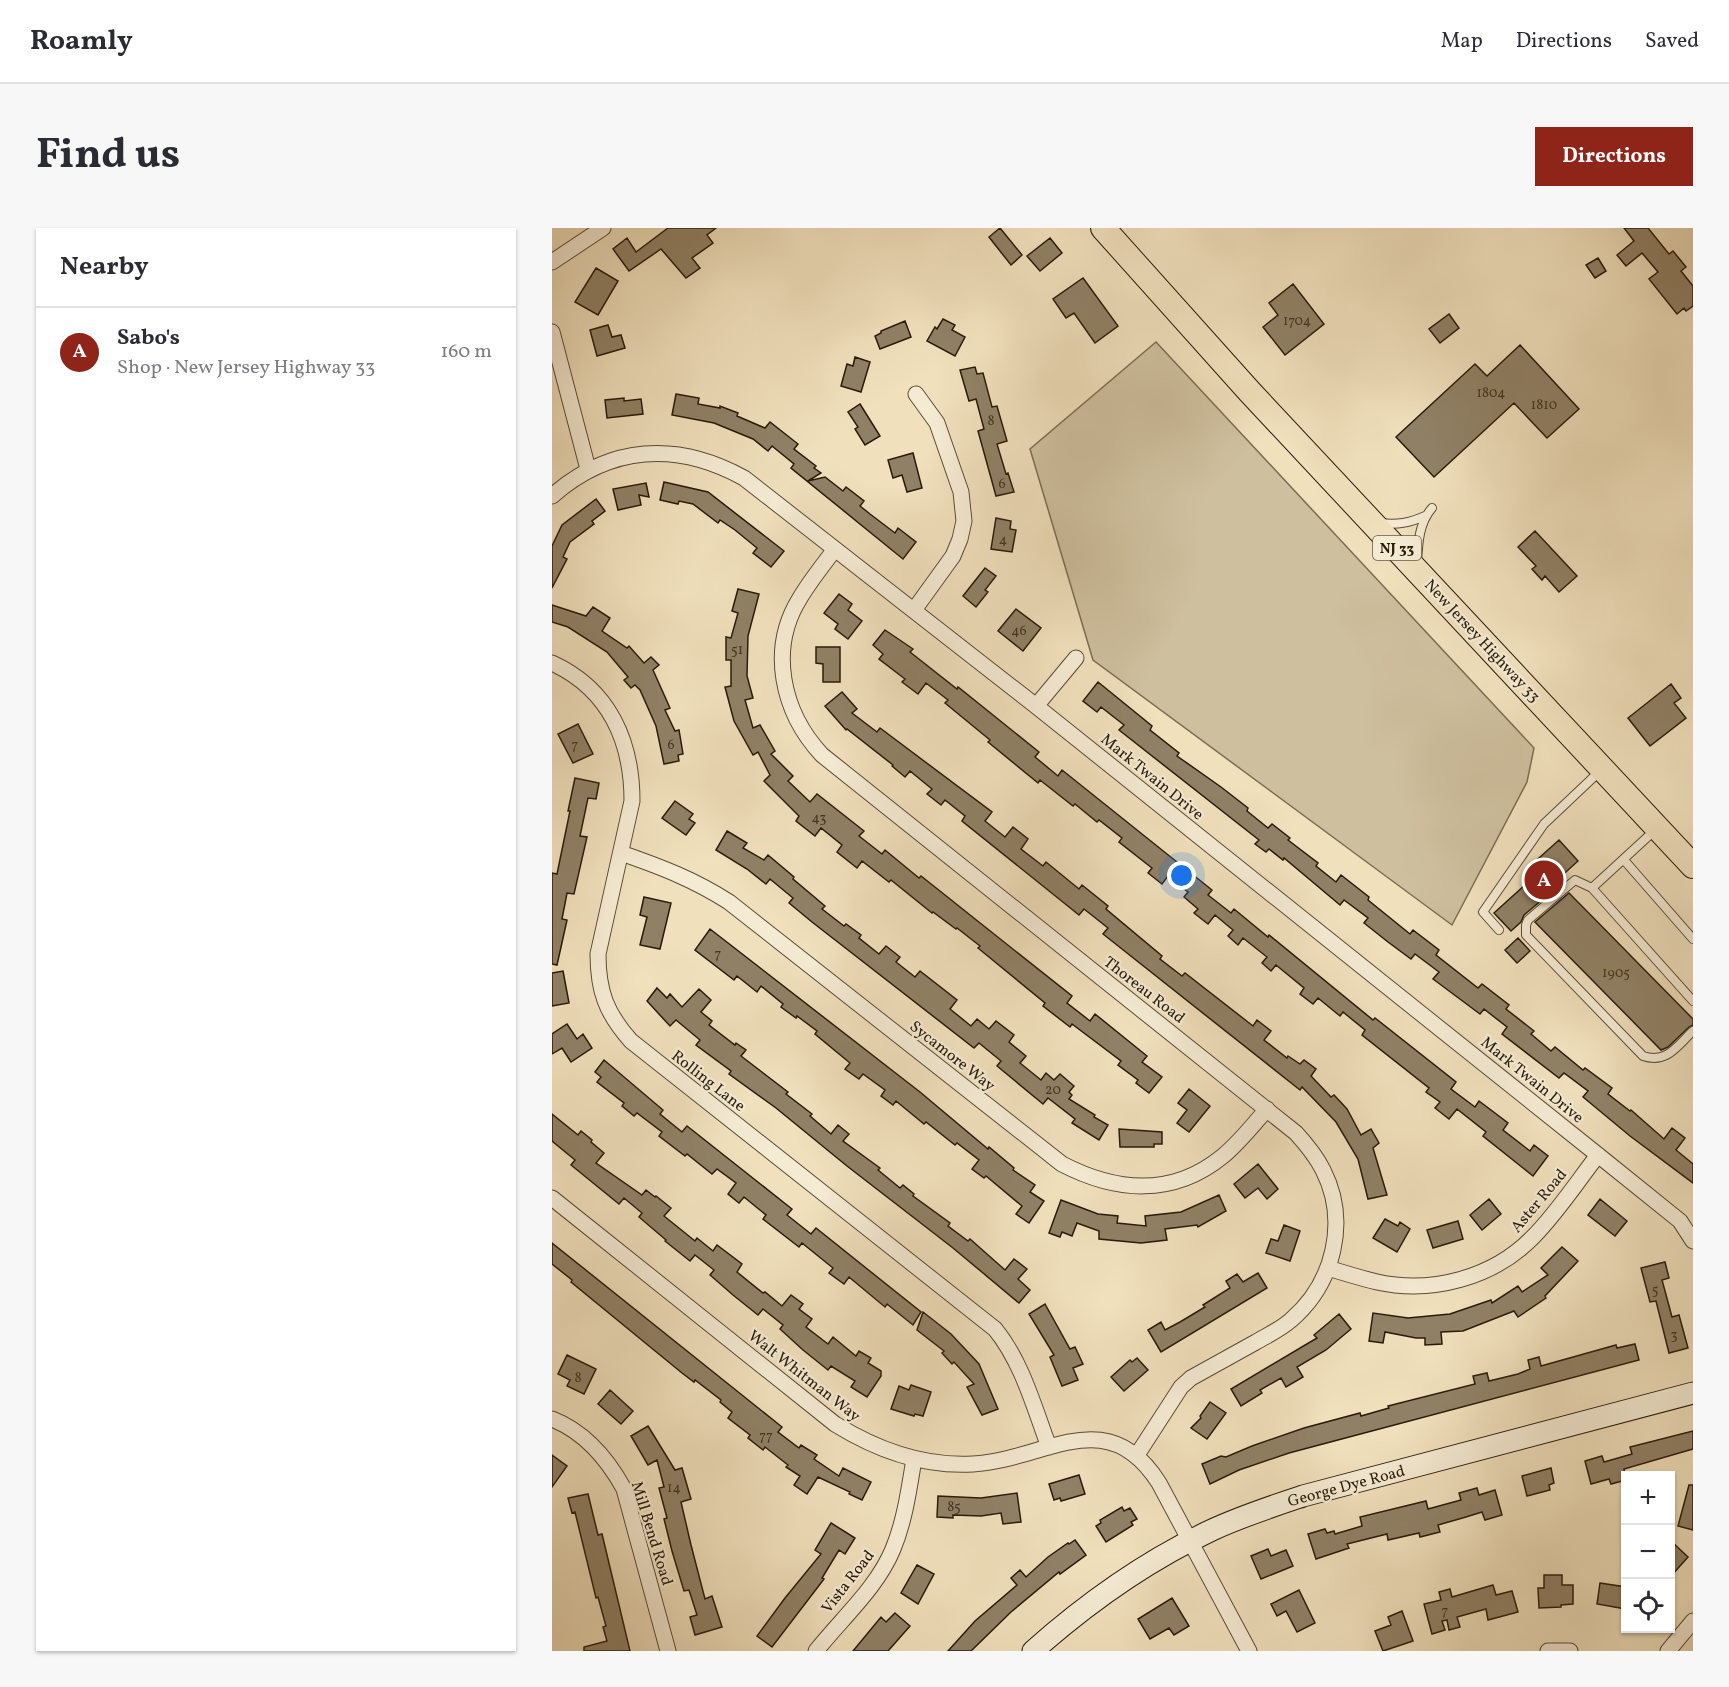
<!DOCTYPE html>
<html lang="en">
<head>
<meta charset="utf-8">
<style>
  :root { --surface:#fff; --page:#f7f7f7; --text:#2b2b33; --muted:#7c7c81; --line:#e1e1e2; --accent:#8f2418 }
  body { margin:0; font-family:Vollkorn,serif; background:var(--page); color:var(--text) }
  .controls { position:absolute; right:18px; bottom:18px; display:grid; overflow:hidden; border-radius:0px; box-shadow:0 2px 4px #0004 }
  .controls button { width:54px; height:54px; display:grid; place-items:center; padding:0; border:0; border-bottom:2px solid var(--line); background:var(--surface); color:var(--text); font:30px sans-serif }
  .you { position:absolute; left:630px; top:648px; width:21px; height:21px; margin:-15px; border:4px solid #fff; border-radius:50%; background:#1a73e8; box-shadow:0 0 0 9px #1a73e833 }
  .badge { display:grid; place-items:center; width:39px; height:39px; border-radius:50%; background:var(--accent); color:#fff; font-size:20px; font-weight:700 }
  .pin { position:absolute; translate:-50% -50%; border:3px solid #fff; box-shadow:0 2px 6px #0006 }
  .list { margin:0; padding:0; list-style:none }
  h2 { display:flex; justify-content:space-between; align-items:center; height:78px; margin:0; padding:0 24px; font-size:26px }
  h2 small { font-size:20px; font-weight:400; color:var(--muted) }
  .list li { display:grid; grid-template-columns:39px 1fr auto; gap:18px; align-items:center; box-sizing:border-box; height:90px; padding:0 24px; border-top:2px solid var(--line) }
  .list b { display:block; font-size:22px; white-space:nowrap }
  .list p { margin:0; font-size:20px; white-space:nowrap; color:var(--muted) }
  .list em { font-size:20px; font-style:normal; color:var(--muted) }
  .icon { flex:none; width:33px; height:33px; fill:none; stroke:currentColor; stroke-width:2; stroke-linecap:round; stroke-linejoin:round }
  .map { position:relative; flex:none; width:1141px; height:1423px; overflow:hidden; border-radius:0px }
  header { display:flex; align-items:center; gap:36px; box-sizing:border-box; height:84px; padding:0 30px; background:var(--surface); border-bottom:2px solid var(--line) }
  header strong { font-size:28px }
  nav { display:flex; gap:33px; margin-inline-start:auto; font-size:21px }
  .intro { display:flex; align-items:center; justify-content:space-between; box-sizing:border-box; height:144px; padding:0 36px }
  h1 { margin:0; font-size:42px }
  .button { padding:15px 27px; border-radius:0px; background:var(--accent); color:#fff; font-size:21px; font-weight:700 }
  main { display:flex; gap:36px; padding:0 36px }
  aside { flex:1; background:var(--surface); border-radius:0px; box-shadow:0 2px 4px #0004 }
  .map>svg:first-child { display:block }
  .green { fill:#cebf9e; stroke:#7b6d54; stroke-width:1.5 }
  .building { fill:#908166; stroke:#281b09; stroke-width:1.5 }
  .lines { fill:none; stroke-linecap:round; stroke-linejoin:round }
  .lane-casing { stroke:#5a4c36; stroke-width:10 }
  .street-casing { stroke:#5a4c36; stroke-width:17 }
  .secondary-casing { stroke:#281b09; stroke-width:23 }
  .primary-casing { stroke:#281b09; stroke-width:26 }
  .lane { stroke:#f5ebd3; stroke-width:8 }
  .street { stroke:#f5ebd3; stroke-width:15 }
  .secondary { stroke:#f5ebd3; stroke-width:21 }
  .primary { stroke:#f0e0bc; stroke-width:24 }
  .labels { text-anchor:middle; stroke-width:4.5; stroke-linejoin:round; paint-order:stroke }
  .number-label { font-size:14px; fill:#423420 }
  .shield { fill:#f5ebd3; stroke:#665946; stroke-width:1.5 }
  .shield-label { font-size:15px; font-weight:bold; fill:#281b09 }
  .street-label { font-size:16px; fill:#281b09; stroke:#f5ebd3 }
</style>
</head>
<body>
<header>
<strong>Roamly</strong>
<nav><a>Map</a><a>Directions</a><a>Saved</a></nav>
</header>
<div class="intro"><h1>Find us</h1><a class="button">Directions</a></div>
<main>
<aside>
<h2>Nearby<small></small></h2>
<ul class="list">
<li><span class="badge">A</span><div><b>Sabo's</b><p>Shop · New Jersey Highway 33</p></div><em>160 m</em></li>
</ul>
</aside>
<div class="map">
<svg width="1141" height="1423" viewBox="0 0 1141 1423">
  <rect width="100%" height="100%" fill="#f0e0bc"/>
  <filter id="stains"><feTurbulence type="fractalNoise" baseFrequency=".00333" numOctaves="4"/><feColorMatrix values="0 0 0 0 .2 0 0 0 0 .09 0 0 0 0 .02 0 0 0 .5 -.17"/></filter>
  <radialGradient id="worn" r=".72"><stop offset=".6" stop-color="#630" stop-opacity="0"/><stop offset="1" stop-color="#630" stop-opacity=".3"/></radialGradient>
  <path class="green" d="M604,114L982,520L975,554L900,697L541,432L478,221Z"/>
  <path class="building" d="M116,0H164L155,7L161,15L140,30L148,40L134,50L109,21L77,43L61,21L75,10L84,24Z
    M448,0L470,27L459,37L437,9Z
    M1072,0H1096L1117,26L1121,23L1134,39L1129,43L1141,58V78L1134,83L1132,80L1125,86L1097,51L1106,44L1090,25L1074,38L1065,27L1082,13Z
    M498,10L510,25L488,43L475,28Z
    M1046,30L1054,43L1043,50L1034,37Z
    M44,40L66,53L46,87L23,74Z
    M531,50L566,98L543,115L522,85L514,90L501,71Z
    M741,56L772,96L733,127L711,99L726,87L717,75Z
    M897,86L907,100L888,115L877,101Z
    M391,91L403,97L400,102L413,109L403,128L375,113L383,99L385,101Z
    M353,93L359,109L328,121L323,108L329,105V103Z
    M56,97L60,109L69,107L73,120L45,128L38,102Z
    M968,117L1027,181L995,210L962,175L882,249L844,209L923,136L935,148Z
    M303,129L318,134L309,164L289,158L295,136L301,138Z
    M423,139L425,146L431,145L440,179L445,178L455,213L445,216L454,246L456,245L462,264L444,268L426,203L432,201L424,171L417,173L408,142Z
    M124,166L147,170L146,176L168,180V178L186,185L185,188L213,200L218,194L246,216L242,221L264,238L262,240L269,245L256,253L273,249L291,263L294,259L312,273L308,278L318,286L343,305L346,300L364,314L351,331L239,240L242,236L220,218L216,223L201,211L162,195L120,187Z
    M72,170V173L89,171L91,186L55,190L53,172Z
    M308,176L328,208L313,217L303,201L306,199L296,184Z
    M361,225L370,260L355,264L350,247L341,250L336,232Z
    M112,254L156,264L232,323L219,339L201,325L205,320L183,302L168,292L166,295L141,276L127,273L126,276L108,272Z
    M94,255L97,269L87,267L89,277L66,282L61,261Z
    M44,271L53,283L40,293L42,296L18,314L11,329L15,331L0,360V318L10,297Z
    M444,290L459,293L458,301L464,302L460,324L439,321Z
    M983,303L1025,348L1007,364L993,348L990,352L980,341L984,338L966,319Z
    M433,340L444,348L433,362L436,364L424,379L411,368Z
    M186,361L207,366L196,408L195,448L201,470L193,472L201,500L208,497L223,523L219,526L241,548L236,553L258,574L265,566L312,603L307,608L330,626L333,622L367,650L369,648L520,768L515,775L538,793L543,786L595,828L590,834L610,849L597,865L584,855L586,852L566,837L569,833L520,796L518,799L491,778L493,775L426,720L428,718L405,700L404,701L381,684L380,685L339,652L337,654L310,633L305,640L285,624L290,617L269,600L263,608L244,593L247,588L212,553L218,547L206,524L201,527L182,493L173,459L179,458V432H174V409L179,410L186,385L180,383Z
    M287,366L300,376L296,382L310,393L296,411L283,401L286,396L272,385Z
    M0,377L34,388L41,379L58,390L50,403L75,420L77,418L92,435L99,429L107,437L101,442L118,480L113,482L123,503L127,502L131,526L126,527L127,533L112,536L104,498L88,462L83,457L79,460L72,452L76,449L55,424L16,399L0,394Z
    M464,381L489,400L471,423L446,403Z
    M333,402L361,421L358,424L405,461L406,459L487,524L483,529L506,548L510,542L660,662L656,667L679,685L682,681L716,709L717,707L821,792L823,790L904,854L899,861L923,879L927,873L956,895L951,902L978,923L982,917L996,928L981,948L931,908L934,904L905,881L897,891L883,880L888,874L874,864L877,860L810,807L813,802L791,784L788,788L766,770L761,776L748,766L752,760L724,737L719,743L710,735L715,729L691,710L686,717L676,708L681,702L663,687L656,696L642,685L646,681L632,669L636,664L616,648L610,656L596,645L600,640L567,614L570,610L547,592L545,594L523,576L521,578L488,552L486,555L436,514L438,512L393,475L396,472L374,455L366,466L350,454L353,451L327,431L331,426L321,417Z
    M264,419H288V454H271V436L264,435Z
    M546,454L600,498L598,502L627,525L625,528L669,559L696,580L695,583L716,600L720,596L738,610L736,612L766,635L764,638L784,654L789,647L817,669L816,672L858,706L861,702L887,722L884,727L926,760L930,756L957,777L954,781L982,803L979,806L999,823L1003,819L1031,842L1033,840L1060,860L1056,866L1078,883L1079,882L1112,911L1120,900L1133,910L1124,922L1141,936V955L1078,908L1031,869L1036,863L1012,845L1007,850L950,806L955,799L932,781L928,786L881,751L887,744L863,726L859,731L836,714L812,695L816,690L792,672L788,677L732,630L731,632L717,621L714,624L703,616L707,612L567,502L572,497L549,479L545,484L531,473Z
    M1119,456L1129,470L1122,475L1134,490L1098,518L1076,490Z
    M290,464L305,481L300,485L325,504L328,500L440,584L433,593L453,609L461,599L476,611L469,621L491,638L494,634L527,661L530,657L556,678L554,681L610,728L608,731L630,748L633,745L701,798L705,792L719,803L712,812L735,830L736,828L748,836L752,832L764,841L759,848L779,869L782,867L795,881L809,907L819,901L827,915L821,920L835,967L816,971L806,931L784,894L750,859L748,862L551,706L556,700L532,681L527,687L410,593L413,588L393,572L389,577L375,566L380,561L358,543L353,549L340,538L341,537L295,501L294,502L273,478Z
    M26,496L41,526L21,535L6,506Z
    M23,550L47,555L44,571L36,570L28,608L35,609L22,666L15,665L10,691L15,692L5,737L0,736V645L5,646L18,583H16Z
    M123,573L141,586L137,591L143,595L134,607L110,590Z
    M175,603L195,615L191,620L212,632L216,627L242,649L241,651L273,678L270,681L292,698L294,696L309,707L307,710L327,726L334,718L348,729L344,734L363,749L368,743L405,772L398,781L419,798L425,791L437,801L444,793L462,807L457,814L474,828L468,835L489,852L494,845L502,852L508,846L522,858L517,864L520,867L517,871L543,887L542,889L556,897L547,912L520,895L523,891L496,870L491,876L445,838L449,833L427,815L422,820L260,694L237,675L241,670L218,651L214,656L195,641L164,622Z
    M1007,612L1026,633L1005,652L1009,656L972,687L969,694L959,703L942,685L985,646L978,638Z
    M1017,665L1141,791V797L1137,799L1116,819L1109,822L983,694Z
    M92,669L119,675L108,721L88,717L95,689L88,687Z
    M158,701L368,864L436,921L437,919L462,940L461,942L483,957L478,964L492,973L477,995L464,986L470,978L434,948L432,950L420,941L427,932L405,915L403,917L374,894L372,896L344,873L341,877L329,868L333,862L311,846L307,851L293,841L298,835L263,806L265,803L245,788L244,790L229,779L231,776L209,758L205,764L185,748L182,752L143,722Z
    M966,710L978,723L965,735L953,722Z
    M11,743L17,775L0,778V745Z
    M105,760L115,770L118,766L130,779L147,761L159,772L149,784L160,793L157,797L183,817L184,815L194,822L189,828L236,864L234,866L260,886L258,888L279,906L286,897L297,906L291,913L328,940L326,942L348,960L351,957L362,966L361,968L398,995L396,998L416,1013L418,1011L453,1042L462,1031L475,1041L466,1051L478,1062L467,1075L401,1020L295,938L224,880L177,846L179,843L144,817L148,812L124,792L118,798L95,773Z
    M15,796L25,811L31,806L40,820L19,834L10,820L0,826V806Z
    M52,832L111,882L108,886L130,904L135,898L240,981L235,987L259,1006L264,1000L369,1084L361,1097L335,1076L333,1079L297,1049L292,1056L277,1045L281,1040L250,1015L247,1019L211,991L214,987L192,969L187,975L176,966L184,955L165,941L160,946L135,926L133,928L107,908L110,904L85,885L82,888L70,878L72,875L45,854L49,849L43,844Z
    M637,861L658,878L637,904L625,895L635,882L626,875Z
    M0,886L26,907L29,903L40,912L39,914L52,925L44,935L90,967L94,962L103,969L104,968L119,980L112,988L143,1013L145,1010L161,1023L165,1017L190,1036L185,1044L211,1065L213,1064L230,1078L239,1067L251,1076L247,1081L260,1091L254,1099L276,1116L281,1109L304,1128L307,1123L319,1130L316,1135L329,1143V1148L315,1169L299,1159L303,1153L279,1138L276,1142L251,1122L228,1101L231,1097L211,1081L206,1087L181,1067L158,1047L162,1042L143,1027L138,1033L113,1013L114,1012L87,989L90,985L72,970L67,976L19,937L23,932L0,913Z
    M567,901L610,904V916H602V919H568Z
    M706,936L726,961L715,971L706,960L693,970L682,956Z
    M667,967L674,983L646,999L645,997L613,1001L615,1012L589,1015L547,1011V1003L525,995L520,1008L510,1004L508,1009L497,1005L509,972L546,986L566,988L565,995L594,998L593,988L629,984Z
    M937,971L949,986L930,1002L918,987Z
    M1048,971L1075,993L1063,1008L1036,987Z
    M833,991L846,998L848,994L858,1001L845,1024L821,1010Z
    M906,993L911,1011L881,1020L875,1002Z
    M732,997L748,1003L738,1033L714,1025L719,1011L726,1013Z
    M0,1015L230,1199L226,1204L247,1220L249,1217L265,1227L262,1231L287,1248L291,1240L319,1254L310,1272L297,1266L298,1264L266,1249L255,1266L242,1257L248,1248L234,1239L236,1237L213,1219L211,1222L196,1210L198,1207L176,1190L180,1184L168,1174L169,1172L143,1152L142,1154L130,1145L19,1054L20,1052L0,1036Z
    M1010,1019L1026,1033L993,1068L994,1070L966,1089L962,1083L911,1103L889,1104L890,1116L873,1117V1110H864L833,1104L831,1115L817,1113L821,1085L856,1090L898,1086L939,1072L940,1075L966,1058L970,1064L996,1047L989,1040Z
    M1113,1034L1117,1050L1110,1052L1120,1089L1127,1087L1136,1120L1117,1125L1104,1073L1098,1074L1089,1040Z
    M706,1045L715,1060L609,1124L596,1102L609,1094L613,1102L628,1094L653,1079L651,1077L678,1060L674,1053L685,1046L691,1054Z
    M493,1076L518,1121L523,1119L531,1136L521,1140L526,1152L510,1158L498,1129L502,1127L477,1086Z
    M371,1084L399,1106L427,1136L446,1181L430,1187L415,1159L422,1156L402,1134L400,1136L390,1125L392,1123L365,1102Z
    M787,1086L799,1101L774,1122L745,1139L751,1149L734,1159L729,1150L708,1162L710,1165L689,1178L679,1161L765,1110L762,1107Z
    M1083,1116L1087,1132L737,1225L687,1242L658,1256L650,1236L669,1228L674,1229L700,1218L752,1200L808,1185L809,1188L837,1180L836,1178L923,1156L921,1148L935,1145L937,1153L966,1146L978,1141L976,1132L987,1129L989,1138L1064,1117L1065,1120Z
    M15,1127L44,1141L32,1166L15,1158L18,1152L6,1146Z
    M585,1130L596,1142L572,1163L559,1149L578,1132L580,1134Z
    M359,1157L379,1164L371,1188L363,1186L362,1188L339,1181L347,1158L357,1162Z
    M58,1162L81,1183L69,1196L46,1176Z
    M658,1174L674,1185L655,1211L639,1200L649,1190L648,1188Z
    M96,1198L123,1242L130,1240L139,1271L129,1274L139,1317L153,1371L160,1368L170,1399L143,1407L138,1389L145,1387L137,1362L132,1363L120,1323L112,1291L115,1290L107,1260L112,1259L105,1232L96,1237L79,1208Z
    M1141,1203V1221L1072,1241L1074,1252L1059,1256L1057,1251L1039,1256L1033,1233L1050,1228L1052,1234L1080,1226L1078,1219Z
    M0,1227L15,1238L0,1259Z
    M999,1240L1002,1255L997,1257L998,1262L975,1268L970,1248Z
    M527,1247L533,1266L509,1273L508,1270L502,1272L497,1256Z
    M1137,1257H1141V1302L1126,1298Z
    M925,1260L927,1267L943,1262L950,1287L933,1292L930,1284L914,1289L886,1297L888,1304L868,1309L867,1305L836,1312L835,1306L795,1316L797,1320L764,1331L756,1306L773,1301L775,1305L782,1303L783,1306L810,1298L808,1289L874,1273L876,1281L909,1272L907,1265Z
    M465,1265L469,1294L451,1296L449,1285L429,1288L401,1287V1290L385,1289L386,1268L429,1270Z
    M36,1266L46,1307L50,1306L78,1423H32V1419L55,1413L51,1399L54,1398L46,1369L44,1370L23,1284L20,1285L16,1270Z
    M570,1279L572,1283L578,1280L585,1291L579,1294L581,1297L554,1314L544,1298L549,1295L548,1292Z
    M279,1295L303,1310L293,1326L287,1322L270,1350L272,1351L220,1419L205,1408L233,1370L269,1326L263,1322Z
    M523,1312L534,1327L508,1346L507,1344L459,1384L419,1423H396L423,1393L465,1357L459,1350L468,1342L474,1349L496,1329L516,1315L517,1316Z
    M1119,1313L1136,1329L1119,1348Z
    M716,1321L719,1328L734,1322L741,1338L709,1351L699,1328Z
    M365,1337L382,1346L366,1376L349,1365Z
    M992,1347H1010V1357H1021V1376L1009,1377V1379L987,1380L986,1360H992Z
    M1048,1355L1074,1359V1381L1045,1376Z
    M941,1357L944,1367L960,1363L966,1384L936,1392L934,1381L905,1389L908,1399L897,1402L895,1392L890,1393L893,1402L880,1406L872,1376L889,1372L887,1364L898,1361L900,1369Z
    M747,1362L763,1395L745,1404L734,1383L725,1388L719,1376Z
    M620,1370L637,1398L622,1407L617,1400L598,1411L586,1391Z
    M850,1383L861,1413L831,1423L823,1403L839,1397L836,1389Z
    M343,1385L358,1398L336,1423H301L329,1389L334,1394Z"/>
  <g class="lines">
    <defs>
      <path id="lane" d="M828,295C846,297 857,295 873,288
        M865,335C866,315 867,295 880,280
        M1102,603L1040,660L1141,773
        M1072,632L1141,711
        M1040,660L1023,652L976,692L974,697V707L1091,828C1115,836 1125,818 1141,803
        M947,702L931,684L992,596L1047,544"/>
      <path id="street" d="M0,34L51,0
        M0,104L36,241
        M0,268C58,217 125,213 192,250L484,478L1046,927L1128,993L1141,1013
        M283,321C271,337 258,353 248,370C216,421 230,484 270,527L744,905C754,916 764,928 771,942C797,993 782,1055 739,1092C729,1101 716,1107 704,1114C682,1126 661,1138 639,1150L629,1159L585,1227
        M362,382L401,328L408,311L412,293L409,264L385,195L364,166
        M0,435C57,461 80,513 80,573L46,726C46,763 54,785 79,813L443,1101C470,1134 482,1179 497,1219
        M484,478L524,430
        M69,625C109,639 141,651 177,674L510,936C564,964 621,969 671,928C687,915 701,897 715,881
        M0,970L283,1196C325,1222 370,1239 421,1236C493,1232 555,1173 607,1255L697,1423
        M776,1040C792,1045 808,1050 825,1054C880,1066 941,1050 981,1009C1005,985 1025,954 1046,927
        M0,1191C33,1204 55,1230 72,1261L116,1423
        M264,1423C290,1390 325,1360 341,1321C353,1292 357,1261 362,1231
        M996,1423H1018
        M1116,1423L1141,1393"/>
      <path id="secondary" d="M481,1423C535,1375 594,1333 660,1302C690,1288 721,1278 751,1268L1141,1165"/>
      <path id="primary" d="M551,0L697,163L1141,638"/>
    </defs>
    <use href="#lane" class="lane-casing"/>
    <use href="#street" class="street-casing"/>
    <use href="#secondary" class="secondary-casing"/>
    <use href="#primary" class="primary-casing"/>
    <use href="#lane" class="lane"/>
    <use href="#street" class="street"/>
    <use href="#secondary" class="secondary"/>
    <use href="#primary" class="primary"/>
  </g>
  <g class="labels">
    <g class="number-label">
      <text x="745" y="97">1704</text>
      <text x="939" y="169">1804</text>
      <text x="992" y="181">1810</text>
      <text x="439" y="197">8</text>
      <text x="450" y="260">6</text>
      <text x="451" y="316">4</text>
      <text x="467" y="407">46</text>
      <text x="185" y="426">51</text>
      <text x="23" y="521">7</text>
      <text x="119" y="521">6</text>
      <text x="267" y="594">43</text>
      <text x="166" y="730">7</text>
      <text x="1064" y="749">1905</text>
      <text x="501" y="866">20</text>
      <text x="1103" y="1066">5</text>
      <text x="1122" y="1111">3</text>
      <text x="26" y="1154">8</text>
      <text x="214" y="1212">77</text>
      <text x="122" y="1264">14</text>
      <text x="402" y="1283">85</text>
      <text x="893" y="1387">7</text>
    </g>
    <rect class="shield" x="821" y="308" width="48" height="24" rx="4.5"/>
    <g class="shield-label">
      <text x="845" y="325">NJ 33</text>
    </g>
    <g class="street-label">
      <text transform="translate(931 412) rotate(47)" y="6">New Jersey Highway 33</text>
      <text transform="translate(601 548) rotate(39)" y="6">Mark Twain Drive</text>
      <text transform="translate(593 761) rotate(38)" y="6">Thoreau Road</text>
      <text transform="translate(401 827) rotate(38)" y="6">Sycamore Way</text>
      <text transform="translate(981 851) rotate(39)" y="6">Mark Twain Drive</text>
      <text transform="translate(157 852) rotate(38)" y="6">Rolling Lane</text>
      <text transform="translate(986 972) rotate(-50)" y="6">Aster Road</text>
      <text transform="translate(253 1147) rotate(38)" y="6">Walt Whitman Way</text>
      <text transform="translate(794 1257) rotate(-15)" y="6">George Dye Road</text>
      <text transform="translate(101 1305) rotate(73)" y="6">Mill Bend Road</text>
      <text transform="translate(295 1353) rotate(-52)" y="6">Vista Road</text>
    </g>
  </g>
  <rect width="100%" height="100%" filter="url(#stains)"/>
  <rect width="100%" height="100%" fill="url(#worn)"/>
</svg>
<div class="controls">
<button>+</button>
<button>−</button>
<button><svg class="icon" aria-label="locate" viewBox="0 0 24 24"><circle cx="12" cy="12" r="6"/><path d="M12 2v4M12 18v4M2 12h4M18 12h4"/></svg></button>
</div>
<div class="you"></div>
<div class="pin badge" style="left:992px;top:652px">A</div>
</div>
</main>
</body>
</html>
